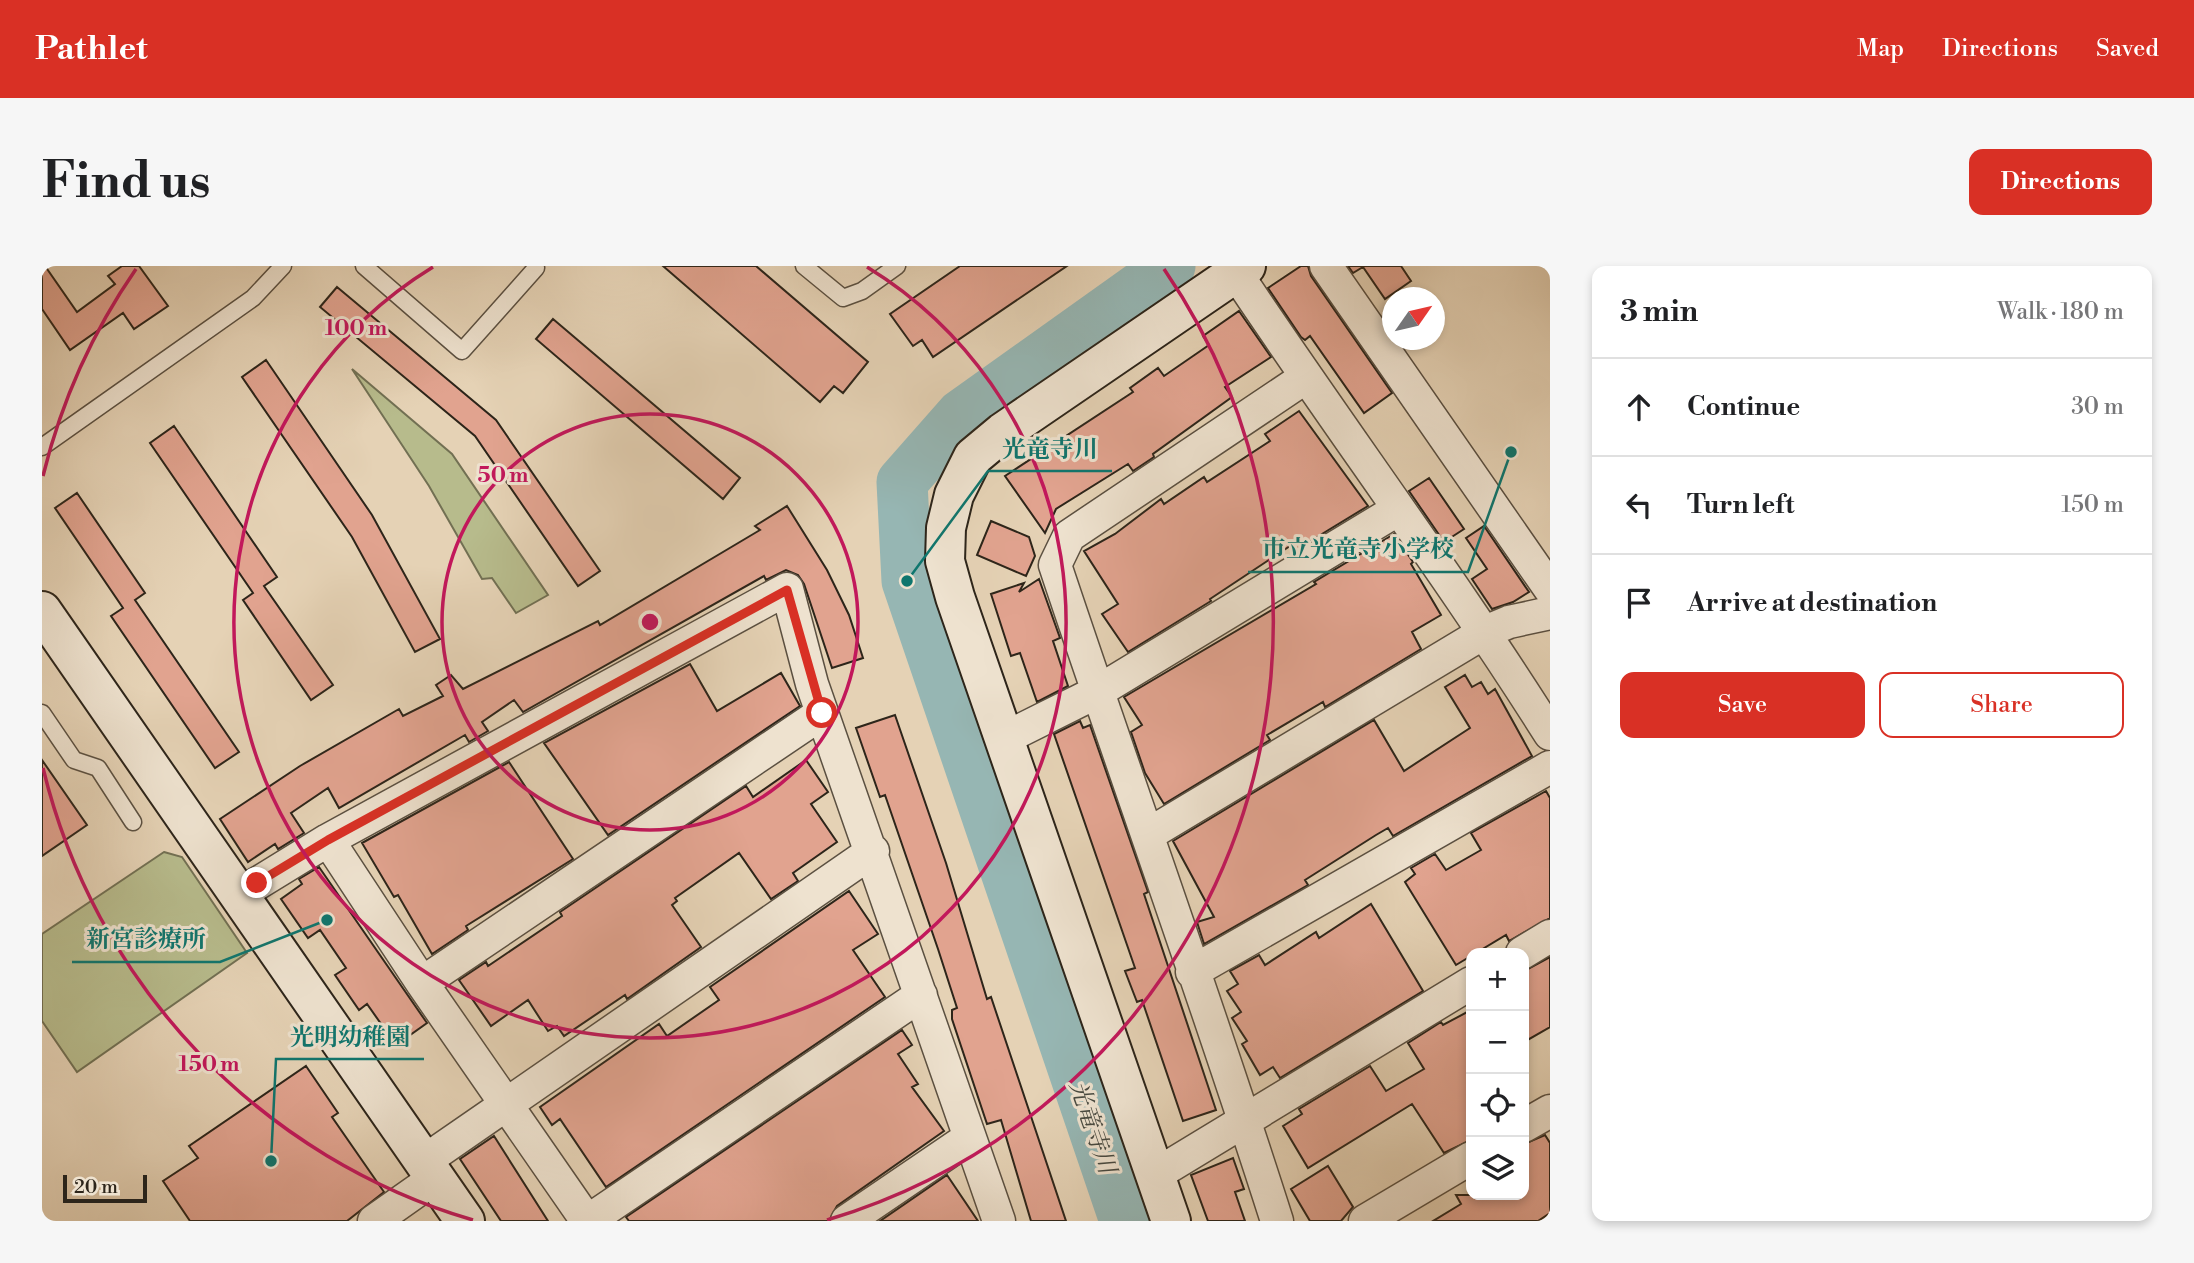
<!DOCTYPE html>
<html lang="en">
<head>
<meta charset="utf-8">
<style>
  :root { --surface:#fff; --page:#f6f6f6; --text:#202124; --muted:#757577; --line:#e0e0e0; --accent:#d93025 }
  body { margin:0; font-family:"Libre Bodoni","Noto Serif JP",serif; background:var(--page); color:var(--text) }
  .controls { position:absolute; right:21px; bottom:21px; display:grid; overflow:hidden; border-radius:14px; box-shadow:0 4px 10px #0003 }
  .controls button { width:63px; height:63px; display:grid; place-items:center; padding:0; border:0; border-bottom:2px solid var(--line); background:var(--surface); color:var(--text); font:35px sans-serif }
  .compass { position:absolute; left:1340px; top:21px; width:63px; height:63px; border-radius:50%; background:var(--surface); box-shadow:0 4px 10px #0003; rotate:56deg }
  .scale { position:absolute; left:21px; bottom:18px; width:84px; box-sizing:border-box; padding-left:7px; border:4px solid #2d251a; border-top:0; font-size:19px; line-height:24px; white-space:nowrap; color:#2d251a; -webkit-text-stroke:5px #eee2cf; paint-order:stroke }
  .stop { position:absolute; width:21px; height:21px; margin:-16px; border:5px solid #d93025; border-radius:50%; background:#fff }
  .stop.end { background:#d93025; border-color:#fff; box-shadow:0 2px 7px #0008 }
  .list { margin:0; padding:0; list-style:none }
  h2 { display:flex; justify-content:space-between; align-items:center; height:91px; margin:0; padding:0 28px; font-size:30px }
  h2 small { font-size:23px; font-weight:400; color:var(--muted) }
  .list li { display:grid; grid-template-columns:46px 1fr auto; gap:21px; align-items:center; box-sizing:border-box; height:98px; padding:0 28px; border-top:2px solid var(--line) }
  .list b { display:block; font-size:26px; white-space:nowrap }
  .list em { font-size:23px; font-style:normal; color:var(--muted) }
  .actions { display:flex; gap:14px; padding:21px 28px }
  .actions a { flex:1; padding:16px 0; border:2px solid var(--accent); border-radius:14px; text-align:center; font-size:24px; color:var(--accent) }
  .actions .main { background:var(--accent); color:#fff }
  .icon { flex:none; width:38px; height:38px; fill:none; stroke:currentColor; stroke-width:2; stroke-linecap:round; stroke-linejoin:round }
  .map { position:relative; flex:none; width:1508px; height:955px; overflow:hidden; border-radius:14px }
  header { display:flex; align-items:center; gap:42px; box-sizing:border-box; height:98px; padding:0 35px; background:var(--accent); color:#fff }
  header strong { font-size:33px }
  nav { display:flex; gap:38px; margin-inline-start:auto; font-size:24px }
  .intro { display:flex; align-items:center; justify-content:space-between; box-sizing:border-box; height:168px; padding:0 42px }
  h1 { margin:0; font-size:49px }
  .button { padding:18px 32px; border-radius:14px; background:var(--accent); color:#fff; font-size:24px; font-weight:700 }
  main { display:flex; gap:42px; padding:0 42px }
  aside { flex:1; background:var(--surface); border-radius:14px; box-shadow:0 4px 10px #0003 }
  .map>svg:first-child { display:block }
  .green { fill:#b7bb8c; stroke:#727053; stroke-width:2 }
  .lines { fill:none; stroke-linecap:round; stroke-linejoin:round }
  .river { stroke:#96b6b3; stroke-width:51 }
  .building { fill:#e1a38f; stroke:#2d251a; stroke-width:2 }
  .lane-casing { stroke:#5b5041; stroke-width:19 }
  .street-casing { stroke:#5b5041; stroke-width:35 }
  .secondary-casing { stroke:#2d251a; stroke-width:42 }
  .lane { stroke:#eee2cf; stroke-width:16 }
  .street { stroke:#eee2cf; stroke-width:32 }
  .secondary { stroke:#eee2cf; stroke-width:38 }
  .route { stroke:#d93025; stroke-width:9 }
  .ring { fill:none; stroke:#c2185b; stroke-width:3.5 }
  .labels { text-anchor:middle; stroke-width:6; stroke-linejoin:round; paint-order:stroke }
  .water-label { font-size:24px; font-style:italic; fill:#474940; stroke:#eee2cf }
  .centre { fill:#c2185b; stroke:#eee2cf; stroke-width:3.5 }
  .ring-label { font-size:21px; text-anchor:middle; font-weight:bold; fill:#c2185b; stroke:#eee2cf; stroke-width:6; stroke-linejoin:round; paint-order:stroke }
  .leader { fill:none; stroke:#0f766e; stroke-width:2.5 }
  .callout-dot { fill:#0f766e; stroke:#eee2cf; stroke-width:2.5 }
  .callout-label { font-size:24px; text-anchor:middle; font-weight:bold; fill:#0f766e; stroke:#eee2cf; stroke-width:6; stroke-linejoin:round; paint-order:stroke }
</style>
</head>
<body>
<header>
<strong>Pathlet</strong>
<nav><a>Map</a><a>Directions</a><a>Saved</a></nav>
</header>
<div class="intro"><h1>Find us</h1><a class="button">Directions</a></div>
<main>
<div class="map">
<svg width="1508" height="955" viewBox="0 0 1508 955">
  <rect width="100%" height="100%" fill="#e5d2b5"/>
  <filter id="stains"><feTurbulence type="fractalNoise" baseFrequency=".00286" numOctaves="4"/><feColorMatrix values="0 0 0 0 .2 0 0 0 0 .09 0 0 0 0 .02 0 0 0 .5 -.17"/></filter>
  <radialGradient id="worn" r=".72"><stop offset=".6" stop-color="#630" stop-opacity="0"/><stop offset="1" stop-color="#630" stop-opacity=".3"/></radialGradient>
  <path class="green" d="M310,103L410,188L506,329L474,347L450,312L440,313L387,220Z
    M122,586L140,591L205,687L35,806L0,755V668Z"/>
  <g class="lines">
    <path class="river" d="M1083,955L865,315L860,216L919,149L1128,0"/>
  </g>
  <path class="building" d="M0,0H3L35,46L73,18L66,10L80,0H97L126,40L92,63L81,47L28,84L0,43Z
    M621,0H714L826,96L801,127L792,120L778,136Z
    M918,0H1025L891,91L880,74L871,80L848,48Z
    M1259,0H1266L1269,10L1350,127L1322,147L1268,70L1263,74L1259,71L1226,22Z
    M1306,0H1359L1369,15L1343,33L1321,1L1311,7Z
    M295,21L454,154L558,305L536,320L433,170L278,41Z
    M1197,45L1229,91L1183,121L1190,131L1111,188L1112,191L1091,205L1086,198L1014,243L1003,267L963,210L1091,126L1088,122L1116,102L1122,110L1167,79L1161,70Z
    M511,53L698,212L681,233L494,73Z
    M224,94L330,249L398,373L373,386L310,271L200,111Z
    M1257,145L1326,240L1252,285L1248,280L1168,333L1169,335L1086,386L1060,348L1076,338L1042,285L1073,268L1119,233L1122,238L1162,211L1165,216L1228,175L1223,168Z
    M132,160L235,311L222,320L291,419L269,434L201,334L211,327L108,177Z
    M1387,212L1422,263L1402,276L1367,225Z
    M35,227L103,327L93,334L197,486L173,502L69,350L81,342L13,242Z
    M745,240L785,304L807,349L821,392L790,402L762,318L756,309L744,304L724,314L722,310L481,446L472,434L440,456L446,465L427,476L423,469L297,542L286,522L249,547L262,567L236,583L233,578L206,596L178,553L258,500L357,443L361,450L401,430L394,419L409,409L421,423L556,355L558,359L718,264L713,260Z
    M949,255L987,271L993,290L984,310L935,289Z
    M1442,260L1487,326L1471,336L1450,343L1430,313L1445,303L1424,272Z
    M1352,268L1371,296L1369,298L1399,349L1370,366L1379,383L1283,441L1281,436L1225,469L1228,474L1122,538L1103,507L1089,466L1100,459L1082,431L1274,318L1272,316Z
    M997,313L1018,372L1011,375L1026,420L995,436L978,387L969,390L949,328L982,317L977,326Z
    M648,398L675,445L739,407L758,440L566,569L502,477Z
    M1423,409L1430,421L1439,416L1446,428L1453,423L1490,490L1351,570L1346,562L1334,569L1263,614L1266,619L1162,678L1155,656L1172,651L1131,575L1332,454L1362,505L1428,462L1403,421Z
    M853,449L904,597L945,733L949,731L1024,955H989L959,854L945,858L910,753V744L915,742L896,683L843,529L838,531L814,462Z
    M1038,455L1041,462L1048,459L1106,626L1102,628L1174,844L1141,855L1100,734L1095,736L1083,705L1093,702L1012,468Z
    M0,494L45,559L0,590Z
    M764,494L786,526L769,538L795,576L751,607L756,615L729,633L697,587L633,632L635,635L630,639L659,681L585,733L583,729L522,770L515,760L506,765L486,734L449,760L417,714L444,696L446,700L520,650L518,646L704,520L711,531Z
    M467,496L531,593L424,660L426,664L390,688L356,629L352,631L320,577Z
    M1504,525L1508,532V652L1467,675L1464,669L1414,699L1363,616L1373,608L1369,602L1393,588L1404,604L1439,584L1429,567Z
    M277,601L385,757L354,779L325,738L317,744L293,709L304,702L278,664L266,672L239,633L260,618L257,613Z
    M807,625L836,668L811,684L843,731L564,921L518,853L510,859L498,841L617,758L625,770L677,734L668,721Z
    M1329,638L1381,725L1238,812L1231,801L1218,809L1200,778L1205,775L1190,752L1199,746L1185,725L1196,718L1188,705L1217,689L1223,699L1274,666L1277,672Z
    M1508,691V761L1482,776V705Z
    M1429,744V874L1402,887L1370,838L1266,902L1241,860L1260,848L1257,843L1328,800L1344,825L1382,803L1366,777L1399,756L1401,759Z
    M860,764L870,779L856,788L876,818L870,821L902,865L795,940L787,955H587L584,951Z
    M264,800L296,847L290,851L342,926L305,955H148L121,915L156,892L147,880Z
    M1503,869L1508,877V947L1496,955H1391L1419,938L1414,929H1482V878Z
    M452,870L506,955H459L418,893Z
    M1191,892L1202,923L1193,926L1203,955H1166L1149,909Z
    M1286,900L1311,941L1299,955H1268L1249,923Z
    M905,909L936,955H838Z"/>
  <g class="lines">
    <defs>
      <path id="lane" d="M322,0L420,85L494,2
        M762,0L801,32L820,25L855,0
        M0,181L211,32L241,0
        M0,447L32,494L56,502L91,556"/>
      <path id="street" d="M1284,0L1508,323
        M1194,7C1297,162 1409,311 1508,468
        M961,473L1055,426L1355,244
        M1107,568L1443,366L1467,356L1508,347
        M286,574L380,717L545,955
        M198,628L286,574L745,323L770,418L957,955
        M1480,687L1508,670
        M1150,706L1508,501
        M380,717L780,447
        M1482,860L1508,845
        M381,896L831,585
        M1113,909L1429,717
        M332,955L393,912
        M546,955L879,729
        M805,955L927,872
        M1235,955C1165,735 1086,518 1013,299L1027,270L1264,111
        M1323,955L1429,892"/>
      <path id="secondary" d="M0,345L423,955
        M1129,955L913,331L903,295L904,262L912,229L931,191L961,166L1204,0"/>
    </defs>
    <use href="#lane" class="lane-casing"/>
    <use href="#street" class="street-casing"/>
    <use href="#secondary" class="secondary-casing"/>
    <use href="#lane" class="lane"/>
    <use href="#street" class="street"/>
    <use href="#secondary" class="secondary"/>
  </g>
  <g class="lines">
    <path class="route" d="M215,617L286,574L745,324L780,447"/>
  </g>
  <g class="ring">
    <circle cx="608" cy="356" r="208"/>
    <path d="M825 1A416 416 0 1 1 391 1"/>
    <path d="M431 954A624 624 0 0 1 1 502M1 210A624 624 0 0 1 94 3M1122 3A624 624 0 0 1 785 954"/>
  </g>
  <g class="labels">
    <g class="water-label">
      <text transform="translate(1051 861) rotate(71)" y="8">光竜寺川</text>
    </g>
  </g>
  <circle cx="608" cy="356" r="10" class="centre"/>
  <g class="ring-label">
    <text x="314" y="69">100 m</text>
    <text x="461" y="216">50 m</text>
    <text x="167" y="805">150 m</text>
  </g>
  <path class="leader" d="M865 315L946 205H1070M1469 186L1426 306H1206M285 654L178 696H30M229 895L234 793H382"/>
  <g class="callout-dot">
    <circle cx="865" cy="315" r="7"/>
    <circle cx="1469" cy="186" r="7"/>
    <circle cx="285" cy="654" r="7"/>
    <circle cx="229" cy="895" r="7"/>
  </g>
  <g class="callout-label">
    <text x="1008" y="191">光竜寺川</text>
    <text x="1316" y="291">市立光竜寺小学校</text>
    <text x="104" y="681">新宮診療所</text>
    <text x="308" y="779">光明幼稚園</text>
  </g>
  <rect width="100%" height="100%" filter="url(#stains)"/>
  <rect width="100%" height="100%" fill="url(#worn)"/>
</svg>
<div class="controls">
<button>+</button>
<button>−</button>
<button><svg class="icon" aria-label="locate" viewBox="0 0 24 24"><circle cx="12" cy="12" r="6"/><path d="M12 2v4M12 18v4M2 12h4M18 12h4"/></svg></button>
<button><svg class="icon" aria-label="layers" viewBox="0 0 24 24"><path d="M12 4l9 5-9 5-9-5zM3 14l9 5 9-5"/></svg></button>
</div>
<svg class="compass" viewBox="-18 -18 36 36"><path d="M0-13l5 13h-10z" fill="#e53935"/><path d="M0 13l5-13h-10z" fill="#757577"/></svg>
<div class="scale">20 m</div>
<div class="stop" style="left:780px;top:447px"></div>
<div class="stop end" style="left:215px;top:617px"></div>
</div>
<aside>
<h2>3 min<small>Walk · 180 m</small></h2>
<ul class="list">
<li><svg class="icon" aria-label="ahead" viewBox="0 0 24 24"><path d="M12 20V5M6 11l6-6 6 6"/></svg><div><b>Continue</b></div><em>30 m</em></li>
<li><svg class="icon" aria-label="left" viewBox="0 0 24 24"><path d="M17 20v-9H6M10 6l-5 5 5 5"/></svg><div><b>Turn left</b></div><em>150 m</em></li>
<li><svg class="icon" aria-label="arrive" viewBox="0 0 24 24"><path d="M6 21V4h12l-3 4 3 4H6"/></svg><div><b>Arrive at destination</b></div></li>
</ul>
<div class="actions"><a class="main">Save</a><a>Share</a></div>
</aside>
</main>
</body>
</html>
